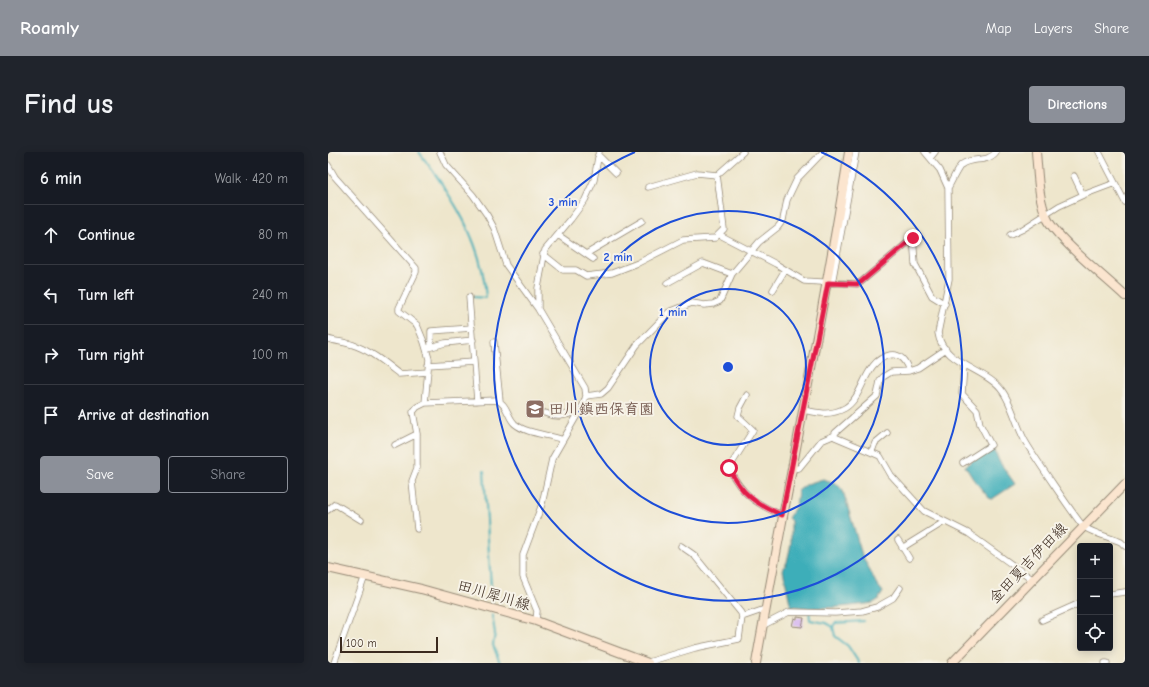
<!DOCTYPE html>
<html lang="en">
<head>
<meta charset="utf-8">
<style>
  :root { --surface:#171b24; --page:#20242c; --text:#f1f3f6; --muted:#9ea1a6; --line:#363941; --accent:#8c9099 }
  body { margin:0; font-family:"Comic Neue","Klee One",sans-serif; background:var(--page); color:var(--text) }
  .controls { position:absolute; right:12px; bottom:12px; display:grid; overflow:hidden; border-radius:4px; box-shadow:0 2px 10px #0003 }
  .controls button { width:36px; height:36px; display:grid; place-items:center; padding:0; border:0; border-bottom:1px solid var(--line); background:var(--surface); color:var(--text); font:20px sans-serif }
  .scale { position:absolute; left:12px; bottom:10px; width:98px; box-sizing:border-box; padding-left:4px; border:2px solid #3b2a1e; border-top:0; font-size:11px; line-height:14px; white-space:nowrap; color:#3b2a1e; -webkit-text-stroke:3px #f7f3e8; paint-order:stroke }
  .stop { position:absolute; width:12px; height:12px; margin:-9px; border:3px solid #e11d48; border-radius:50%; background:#fff }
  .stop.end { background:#e11d48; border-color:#fff; box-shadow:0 1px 4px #0008 }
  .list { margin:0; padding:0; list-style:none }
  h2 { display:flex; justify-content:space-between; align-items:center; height:52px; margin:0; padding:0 16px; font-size:17px }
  h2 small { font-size:13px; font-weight:400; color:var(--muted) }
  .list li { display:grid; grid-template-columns:26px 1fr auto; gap:12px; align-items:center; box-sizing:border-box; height:60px; padding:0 16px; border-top:1px solid var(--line) }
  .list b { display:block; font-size:15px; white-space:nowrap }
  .list em { font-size:13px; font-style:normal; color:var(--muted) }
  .actions { display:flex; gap:8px; padding:12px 16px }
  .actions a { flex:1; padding:9px 0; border:1px solid var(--accent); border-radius:4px; text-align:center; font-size:14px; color:var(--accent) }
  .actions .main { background:var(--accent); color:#fff }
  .icon { flex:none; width:22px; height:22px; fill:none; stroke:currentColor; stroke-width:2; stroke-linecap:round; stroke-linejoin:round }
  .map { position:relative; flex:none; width:797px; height:511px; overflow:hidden; border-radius:4px }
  header { display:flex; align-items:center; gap:24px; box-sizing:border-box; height:56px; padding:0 20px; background:var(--accent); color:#fff }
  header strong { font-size:19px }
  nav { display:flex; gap:22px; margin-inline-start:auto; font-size:14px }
  .intro { display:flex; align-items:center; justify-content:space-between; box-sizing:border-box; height:96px; padding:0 24px }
  h1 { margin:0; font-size:28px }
  .button { padding:10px 18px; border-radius:4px; background:var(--accent); color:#fff; font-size:14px; font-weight:700 }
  main { display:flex; gap:24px; padding:0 24px }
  aside { flex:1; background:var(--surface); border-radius:4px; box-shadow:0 2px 10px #0003 }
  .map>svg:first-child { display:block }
  .water { fill:#3eaeb9; stroke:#3c6c6c }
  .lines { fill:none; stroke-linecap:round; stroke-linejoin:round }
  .stream { stroke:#3eaeb9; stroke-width:2 }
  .building { fill:#d0acf2 }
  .street-casing { stroke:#948875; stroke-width:7 }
  .secondary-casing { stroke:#948875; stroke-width:10 }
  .street { stroke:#fff; stroke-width:5.5 }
  .secondary { stroke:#fbe5cf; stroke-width:8 }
  .route { stroke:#e11d48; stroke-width:5 }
  .ring { fill:none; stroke:#1d4ed8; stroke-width:2 }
  .labels { text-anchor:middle; stroke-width:4; stroke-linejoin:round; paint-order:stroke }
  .education-label { font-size:15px; font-weight:bold; fill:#785e54; stroke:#f7f3e8; text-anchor:start }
  .street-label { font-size:15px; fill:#3b2a1e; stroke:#f7f3e8 }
  .centre { fill:#1d4ed8; stroke:#f7f3e8; stroke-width:2 }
  .ring-label { font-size:12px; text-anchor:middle; font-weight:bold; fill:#1d4ed8; stroke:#f7f3e8; stroke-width:4; stroke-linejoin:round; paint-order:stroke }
</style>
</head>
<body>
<header>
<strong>Roamly</strong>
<nav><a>Map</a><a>Layers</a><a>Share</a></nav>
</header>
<div class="intro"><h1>Find us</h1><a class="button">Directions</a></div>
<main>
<aside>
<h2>6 min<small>Walk · 420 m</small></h2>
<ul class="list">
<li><svg class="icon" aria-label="ahead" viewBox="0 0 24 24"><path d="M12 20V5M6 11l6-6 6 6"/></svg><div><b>Continue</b></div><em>80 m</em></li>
<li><svg class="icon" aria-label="left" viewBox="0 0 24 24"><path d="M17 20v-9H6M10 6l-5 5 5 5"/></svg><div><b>Turn left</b></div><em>240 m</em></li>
<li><svg class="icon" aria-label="right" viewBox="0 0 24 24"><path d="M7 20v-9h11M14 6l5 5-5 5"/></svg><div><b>Turn right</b></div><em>100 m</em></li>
<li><svg class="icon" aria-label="arrive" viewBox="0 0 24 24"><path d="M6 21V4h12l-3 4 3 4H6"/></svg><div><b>Arrive at destination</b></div></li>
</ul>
<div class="actions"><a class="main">Save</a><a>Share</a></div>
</aside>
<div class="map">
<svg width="797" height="511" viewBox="0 0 797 511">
  <rect width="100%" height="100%" fill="#f7f3e8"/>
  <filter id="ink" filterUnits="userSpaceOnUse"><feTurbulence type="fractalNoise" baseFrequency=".025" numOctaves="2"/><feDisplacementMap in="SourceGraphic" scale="8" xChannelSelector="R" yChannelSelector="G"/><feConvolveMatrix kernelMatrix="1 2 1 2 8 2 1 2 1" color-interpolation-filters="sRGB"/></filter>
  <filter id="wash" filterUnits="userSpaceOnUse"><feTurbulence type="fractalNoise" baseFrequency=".012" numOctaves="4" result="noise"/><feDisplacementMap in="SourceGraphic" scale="16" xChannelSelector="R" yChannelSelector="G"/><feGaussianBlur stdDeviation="0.9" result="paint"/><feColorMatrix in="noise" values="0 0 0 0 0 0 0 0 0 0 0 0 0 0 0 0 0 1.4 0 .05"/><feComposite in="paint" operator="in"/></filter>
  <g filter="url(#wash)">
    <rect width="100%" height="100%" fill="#eee6cc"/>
    <path class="water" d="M665,294L671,309L687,332L664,347L661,346L645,327L637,314Z
      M495,327L508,331L515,339L534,403L548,431L555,440L550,448L545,451C517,455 491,458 463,454L462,451L455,418L459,410L463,392V369L460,366L468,354L470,339L479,332Z"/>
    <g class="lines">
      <path class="stream" d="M91,0C124,44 155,90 158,146L145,145
        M156,319L164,452
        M481,456L482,468L498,471L505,475L507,484L520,494L531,511
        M164,463L167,481L165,493L172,511
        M505,475L507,471L536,469"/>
    </g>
    <g id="blocks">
      <path class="building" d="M469,465L476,466L474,475L464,474L466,466L469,467Z"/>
    </g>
  </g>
  <g filter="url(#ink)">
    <use href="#blocks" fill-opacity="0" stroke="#948875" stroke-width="1"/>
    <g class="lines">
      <defs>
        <path id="street" d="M112,0L118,13L145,43L159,63L166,76L178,113L210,157L257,236L258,244L255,253L224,307L214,352L195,403V425L209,459L208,469
          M597,0L612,18L620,36L621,127L610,181C614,212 660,217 675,240C685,255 688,272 696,287C701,297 751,371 756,375C767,382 781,385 793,390L797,394
          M771,0L797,50
          M270,3L288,21
          M602,6L607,0
          M0,13L7,25L88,116V120L71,156V159L89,173L96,190L101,207L97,251
          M746,24L755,43L787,31
          M320,35L369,21L389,23
          M620,36C624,29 628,19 633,13C643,4 659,12 668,0
          M230,83L265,107
          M392,83L448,112L476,129L529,132L533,130L585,86
          M682,83L695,77L731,54L755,43
          M585,84L587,112L604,144L617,152
          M215,102L235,118H248L258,124L284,121L310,111L355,88L387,86L396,77L389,23L415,0
          M258,102L314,69
          M339,131L375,111L404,122
          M504,131L528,0
          M445,138L457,118
          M141,145L149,249
          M210,156V136L217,98L243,67L257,48L266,28L271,0
          M0,187C9,190 19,190 28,194C44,200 57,211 71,222L100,220
          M166,190L172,249
          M103,195V179L144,176
          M100,196L117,191L145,188
          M618,197L590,216L581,219L563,220L555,225L552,229L549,244L507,281V285L552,304L563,323L596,359L640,381L704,427
          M100,213L146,210
          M419,243L412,256L410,264L425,278L401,316C413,342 428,352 454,363
          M258,244L273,242L280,236L309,193L341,160L364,151L376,153L385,152L392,149L404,122L431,90L450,75L455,68L459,48L469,27L495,0
          M475,258C489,261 503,264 517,256C537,244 535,209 562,203C573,201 578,210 581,219
          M217,261C230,267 238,263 251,259
          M67,293L89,282
          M544,299L547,291L559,281
          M635,311L663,293L652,272L649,258L634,242L636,213
          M463,317L471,316L493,289L507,283
          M0,358L7,352L33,368
          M89,377L84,329L89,316V282L85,260L89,255L97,251L168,248C180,252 179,265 187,272C199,282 220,282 235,288
          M570,388L581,406
          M353,394L366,403L413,461L414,465
          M574,396L616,370
          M782,442L797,440
          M714,468L752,451
          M434,474L461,460L507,461L534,459L549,455L565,446L572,436
          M6,511L37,424
          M317,511L367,496L411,487L414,465L437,457
          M777,511H779"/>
        <path id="secondary" d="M708,0C710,21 710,47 719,66C727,85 779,127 797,144
          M0,416L93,437L208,469L320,511
          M428,511C458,341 494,171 521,0
          M624,511L797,332"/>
      </defs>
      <use href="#street" class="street-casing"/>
      <use href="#secondary" class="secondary-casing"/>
      <use href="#street" class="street"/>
      <use href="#secondary" class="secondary"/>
    </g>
  </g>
  <g class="lines" filter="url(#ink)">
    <path class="route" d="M401,316C413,342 428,352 454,363L500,131L529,132L533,130L585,86"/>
  </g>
  <g class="ring">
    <circle cx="400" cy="215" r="78"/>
    <circle cx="400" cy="215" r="156"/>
    <path d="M493 0A234 234 0 1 1 307 0"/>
  </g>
  <defs>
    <symbol id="school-square" viewBox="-11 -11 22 22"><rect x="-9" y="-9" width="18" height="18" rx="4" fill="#8d6e63" stroke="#f7f3e8"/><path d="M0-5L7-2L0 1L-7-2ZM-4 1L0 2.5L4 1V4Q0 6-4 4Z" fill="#fff"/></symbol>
  </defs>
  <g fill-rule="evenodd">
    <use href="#school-square" x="196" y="246" width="22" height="22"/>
  </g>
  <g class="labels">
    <g class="education-label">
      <text x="221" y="262">田川鎮西保育園</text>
    </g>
    <g class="street-label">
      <text transform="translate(700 411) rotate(-46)" y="5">金田夏吉伊田線</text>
      <text transform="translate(166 443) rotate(16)" y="5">田川犀川線</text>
    </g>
  </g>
  <circle cx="400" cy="215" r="6" class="centre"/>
  <g class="ring-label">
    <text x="235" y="54">3 min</text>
    <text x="290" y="109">2 min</text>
    <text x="345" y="164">1 min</text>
  </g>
</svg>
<div class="controls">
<button>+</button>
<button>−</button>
<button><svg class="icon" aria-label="locate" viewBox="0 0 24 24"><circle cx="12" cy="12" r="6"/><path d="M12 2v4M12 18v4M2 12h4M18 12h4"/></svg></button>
</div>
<div class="scale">100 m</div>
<div class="stop" style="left:401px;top:316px"></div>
<div class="stop end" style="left:585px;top:86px"></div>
</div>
</main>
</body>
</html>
